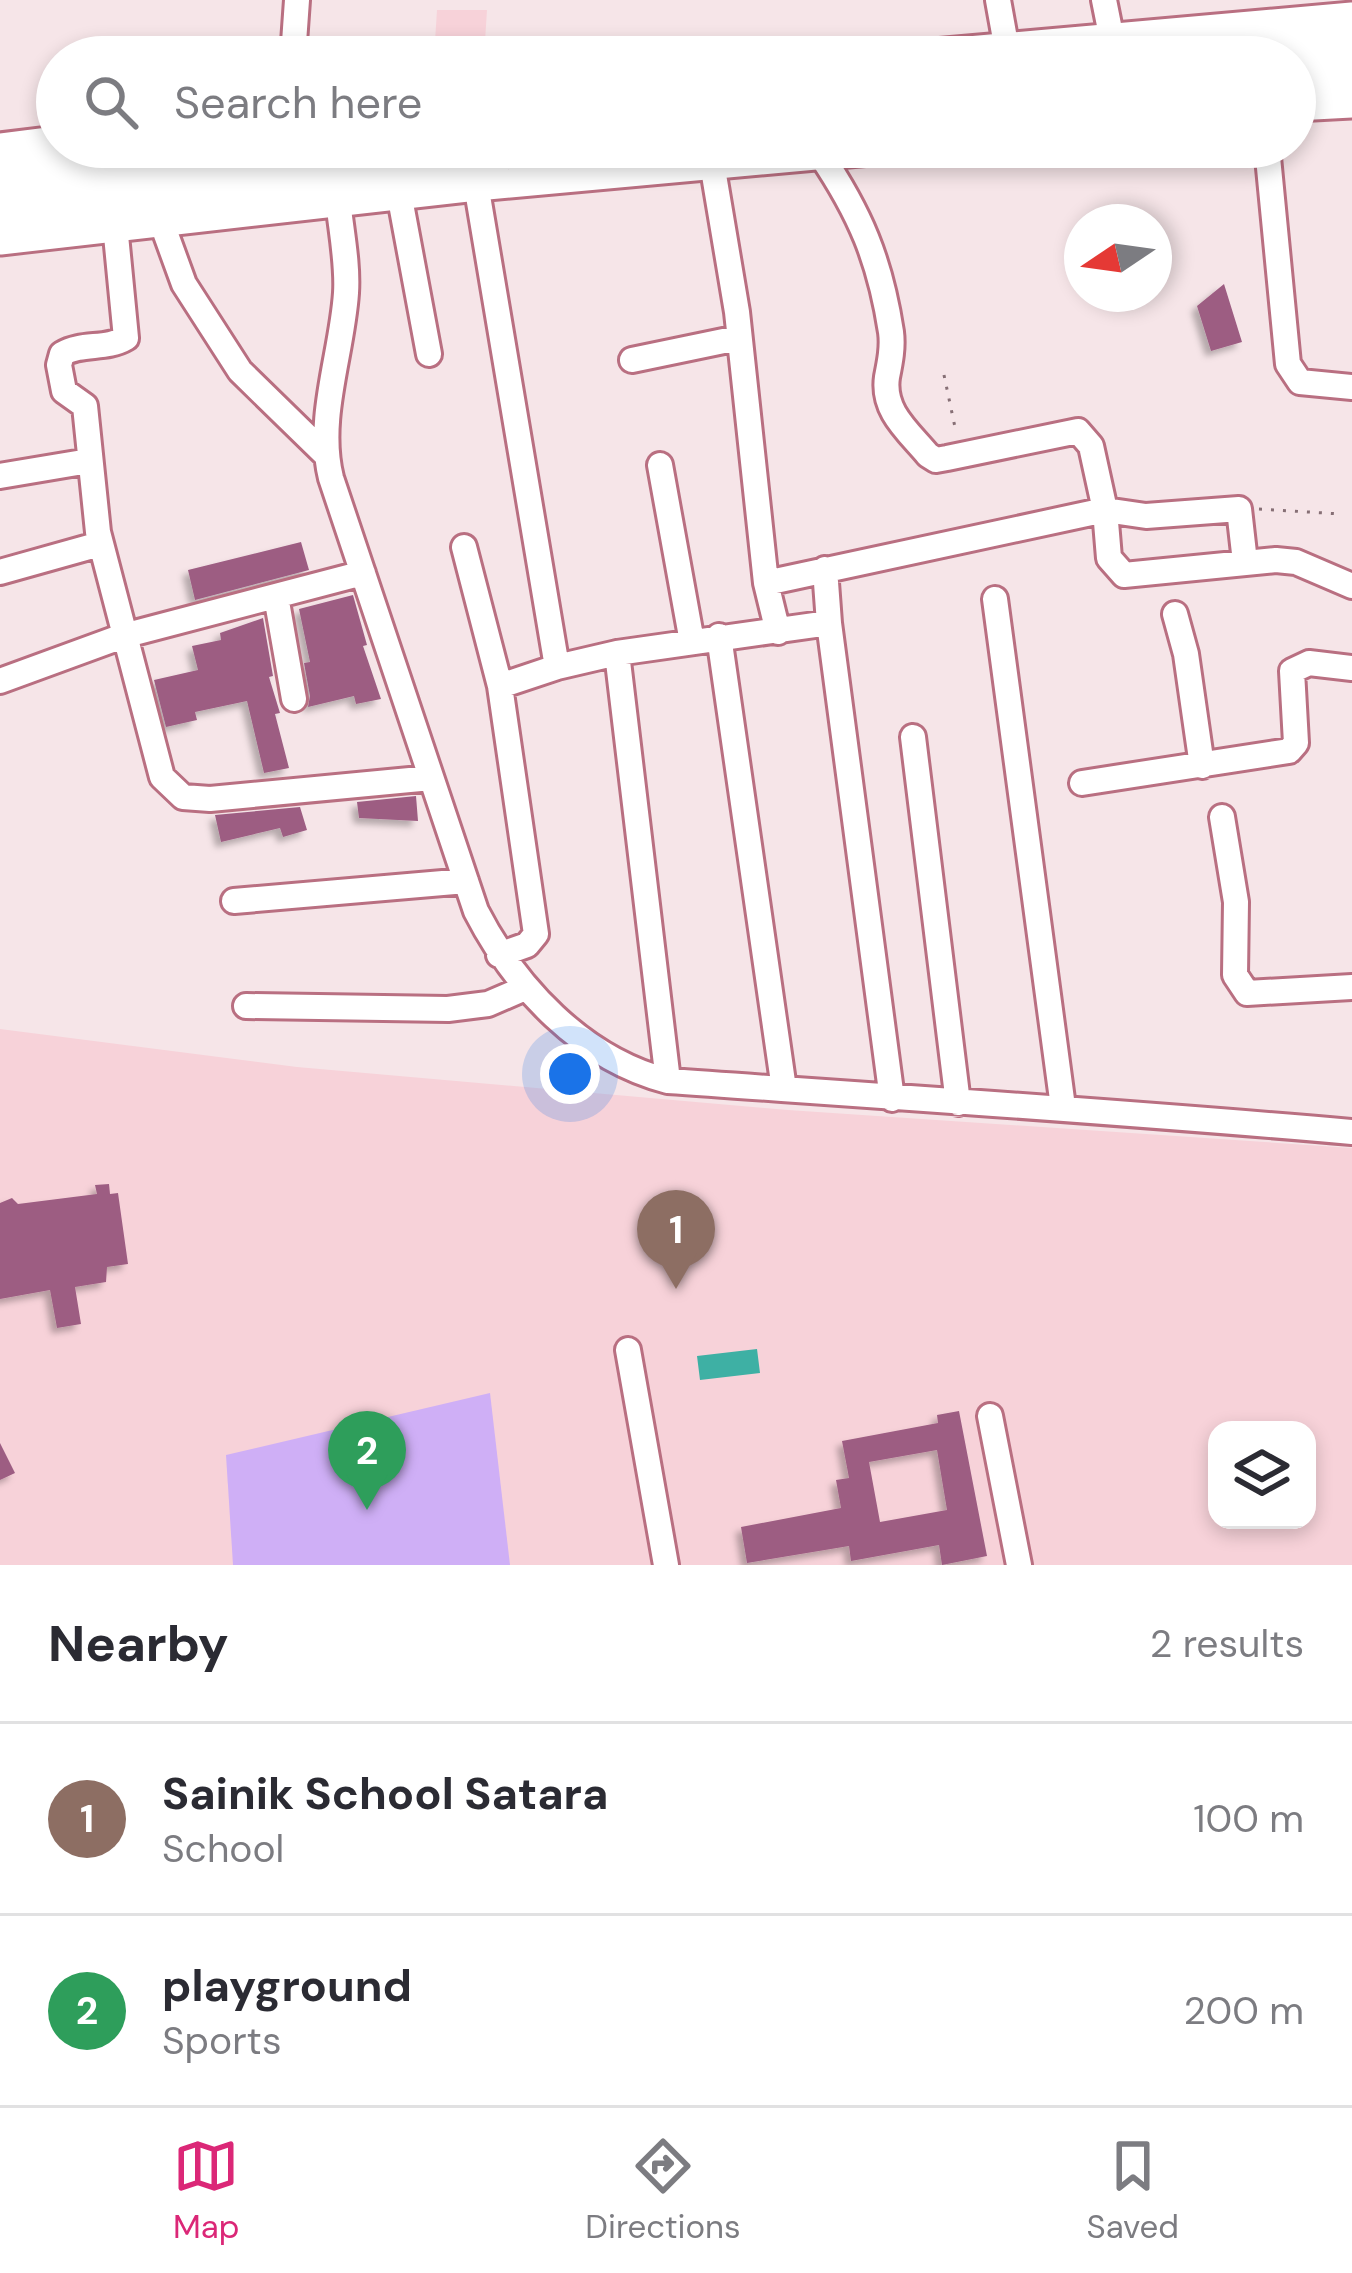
<!DOCTYPE html>
<html lang="en">
<head>
<meta charset="utf-8">
<style>
  :root { --surface:#fff; --page:#f7f7f7; --text:#2b2b33; --muted:#7c7c81; --line:#e1e1e2; --accent:#db2777 }
  body { margin:0; font-family:"DM Sans",sans-serif; background:var(--page); color:var(--text) }
  .controls { position:absolute; right:36px; bottom:36px; display:grid; overflow:hidden; border-radius:24px; box-shadow:0 6px 18px #0003 }
  .controls button { width:108px; height:108px; display:grid; place-items:center; padding:0; border:0; border-bottom:3px solid var(--line); background:var(--surface); color:var(--text); font:60px sans-serif }
  .compass { position:absolute; left:1064px; top:204px; width:108px; height:108px; border-radius:50%; background:var(--surface); box-shadow:0 6px 18px #0003; rotate:257deg }
  .you { position:absolute; left:570px; top:1074px; width:42px; height:42px; margin:-30px; border:9px solid #fff; border-radius:50%; background:#1a73e8; box-shadow:0 0 0 18px #1a73e833 }
  .badge { display:grid; place-items:center; width:78px; height:78px; border-radius:50%; background:var(--accent); color:#fff; font-size:39px; font-weight:700 }
  .pin { position:absolute; translate:-50% -99px; filter:drop-shadow(0 3px 6px #0008) }
  .pin::after { content:''; position:absolute; top:63px; width:42px; height:36px; background:inherit; clip-path:polygon(0 0,100% 0,50% 100%) }
  .list { margin:0; padding:0; list-style:none }
  h2 { display:flex; justify-content:space-between; align-items:center; height:156px; margin:0; padding:0 48px; font-size:51px }
  h2 small { font-size:39px; font-weight:400; color:var(--muted) }
  .list li { display:grid; grid-template-columns:78px 1fr auto; gap:36px; align-items:center; box-sizing:border-box; height:192px; padding:0 48px; border-top:3px solid var(--line) }
  .list b { display:block; font-size:45px; white-space:nowrap }
  .list p { margin:0; font-size:39px; white-space:nowrap; color:var(--muted) }
  .list em { font-size:39px; font-style:normal; color:var(--muted) }
  .icon { flex:none; width:66px; height:66px; fill:none; stroke:currentColor; stroke-width:2; stroke-linecap:round; stroke-linejoin:round }
  .map { position:relative; flex:none; width:1352px; height:1565px; overflow:hidden }
  .search { position:absolute; background:var(--surface); box-shadow:0 6px 18px #0003; left:36px; right:36px; top:36px; height:132px; display:flex; align-items:center; gap:30px; box-sizing:border-box; padding:0 42px; border-radius:66px; color:var(--muted); font-size:45px }
  .sheet { height:540px; background:var(--surface) }
  nav { display:flex; justify-content:space-around; align-items:center; box-sizing:border-box; height:168px; border-top:3px solid var(--line); background:var(--surface); font-size:33px; color:var(--muted) }
  nav a { display:grid; justify-items:center; gap:6px }
  nav .on { color:var(--accent) }
  .map>svg:first-child { display:block }
  .built { fill:#f7d2d9; fill-rule:evenodd }
  .green { fill:#cfaff6 }
  .water { fill:#3eb0a4 }
  .building { fill:#9d5d82; fill-rule:evenodd; filter:url(#shadow) }
  .lines { fill:none; stroke-linecap:round; stroke-linejoin:round }
  .minor-casing { stroke:#b96f81; stroke-width:30 }
  .highway-casing { stroke:#b96f81; stroke-width:39 }
  .path { stroke:#866f75; stroke-width:3; stroke-dasharray:3 9; stroke-linecap:butt }
  .minor { stroke:#fff; stroke-width:24 }
  .highway { stroke:#fff; stroke-width:33 }
</style>
</head>
<body>
<div class="map">
<svg width="1352" height="1565" viewBox="0 0 1352 1565">
  <defs>
    <filter id="shadow"><feDropShadow dx="-5.5" dy="5.5" stdDeviation="3" flood-color="#0004"/></filter>
  </defs>
  <rect width="100%" height="100%" fill="#f6e5e8"/>
  <path class="built" d="M437,10H487L484,57H434Z
    M0,1029L297,1067L788,1110L1352,1148V1565H0ZM1217,1430H1307V1520H1217Z"/>
  <path class="green" d="M490,1393L510,1565H233L226,1455Z"/>
  <path class="water" d="M757,1349L760,1373L700,1380L697,1356Z"/>
  <path class="building" d="M1224,284L1242,342L1211,351L1197,306Z
    M301,542L309,570L195,600L188,570Z
    M353,595L367,645L363,646L381,699L356,704L354,696L308,707L310,696L304,663L310,662L299,609Z
    M263,618L273,676L269,677L280,713L275,714L289,768L264,773L247,701L195,712L197,720L166,727L154,680L198,670L192,646L221,640L220,633Z
    M416,796L418,821L359,818L357,802Z
    M300,807L307,830L283,837L280,828L221,842L215,815Z
    M109,1184L110,1194L118,1193L128,1264L107,1267L106,1282L75,1287L81,1324L57,1328L50,1290L0,1299V1203L12,1198L18,1204L97,1194L95,1185Z
    M959,1411L987,1556L942,1565L939,1545L851,1561L849,1546L747,1563L741,1527L841,1508L836,1480L849,1478L842,1441L938,1423L937,1415ZM937,1450L947,1510L880,1522L869,1462Z
    M0,1443L15,1473L0,1480Z"/>
  <g class="lines">
    <defs>
      <path id="minor" d="M998,0L1007,50
        M1104,0L1112,40
        M293,57L297,0
        M1267,147L1288,364L1300,382L1352,387
        M820,154C860,213 880,260 891,332C893,347 890,362 887,377C882,411 908,431 928,455L936,460L947,458L1078,431L1091,446L1105,510L1146,516L1239,509L1245,562
        M712,163L737,312L766,583L778,632
        M476,184L557,667
        M399,193L429,354
        M338,200C341,230 348,263 346,293C342,354 316,418 331,478L476,911C515,987 582,1059 668,1081C896,1097 1124,1112 1352,1132
        M160,218L184,284L240,371L325,454
        M115,225L126,338C106,350 82,342 62,354L59,365L64,391L85,406L98,532L162,777L183,797L210,799L431,778
        M632,360L738,338
        M660,465L692,642
        M0,476L89,461
        M464,547L500,686
        M0,572L100,544
        M766,583L1105,510L1109,558L1124,575L1276,560L1296,562L1352,586
        M276,596L294,699
        M995,599L1063,1107
        M1175,614L1186,654L1202,766
        M829,623L892,1099
        M719,636L784,1089
        M617,653L668,1081
        M0,681L123,636L363,573
        M913,737L958,1103
        M1082,783L1289,751L1296,743L1292,671L1309,663L1352,668
        M1222,817L1236,902L1235,975L1247,993L1352,987
        M234,901L466,881
        M499,955L527,945L536,934L500,686L557,667L617,653L829,623L825,569
        M246,1006L448,1009L488,1004L525,988
        M628,1350L666,1565
        M990,1416L1019,1565"/>
      <path id="highway" d="M923,57L1352,19
        M1206,57L1352,43
        M1295,78L1352,73
        M1295,104L1352,101
        M0,150L57,143
        M0,181L299,147
        M0,209L558,147
        M0,238L476,184L881,147"/>
    </defs>
    <use href="#minor" class="minor-casing"/>
    <use href="#highway" class="highway-casing"/>
    <path class="path" d="M944,375L956,432
      M1259,509L1341,514"/>
    <use href="#minor" class="minor"/>
    <use href="#highway" class="highway"/>
  </g>
</svg>
<div class="controls">
<button><svg class="icon" aria-label="layers" viewBox="0 0 24 24"><path d="M12 4l9 5-9 5-9-5zM3 14l9 5 9-5"/></svg></button>
</div>
<svg class="compass" viewBox="-18 -18 36 36"><path d="M0-13l5 13h-10z" fill="#e53935"/><path d="M0 13l5-13h-10z" fill="#7c7c81"/></svg>
<div class="you"></div>
<div class="pin badge" style="left:676px;top:1289px;background:#8d6e63">1</div>
<div class="pin badge" style="left:367px;top:1510px;background:#2e9e5b">2</div>
<div class="search"><svg class="icon" aria-label="search" viewBox="0 0 24 24"><circle cx="10" cy="10" r="6"/><path d="M15 15l6 6"/></svg>Search here</div>
</div>
<section class="sheet">
<h2>Nearby<small>2 results</small></h2>
<ul class="list">
<li><span class="badge" style="background:#8d6e63">1</span><div><b>Sainik School Satara</b><p>School</p></div><em>100 m</em></li>
<li><span class="badge" style="background:#2e9e5b">2</span><div><b>playground</b><p>Sports</p></div><em>200 m</em></li>
</ul>
</section>
<nav>
<a class="on"><svg class="icon" aria-label="map" viewBox="0 0 24 24"><path d="M3 6l6-2 6 2 6-2v14l-6 2-6-2-6 2zM9 4v14M15 6v14"/></svg>Map</a>
<a><svg class="icon" aria-label="directions" viewBox="0 0 24 24"><path d="M12 3l9 9-9 9-9-9zM9 14v-3h6M13 9l2 2-2 2"/></svg>Directions</a>
<a><svg class="icon" aria-label="saved" viewBox="0 0 24 24"><path d="M7 4h10v16l-5-4-5 4z"/></svg>Saved</a>
</nav>
</body>
</html>
